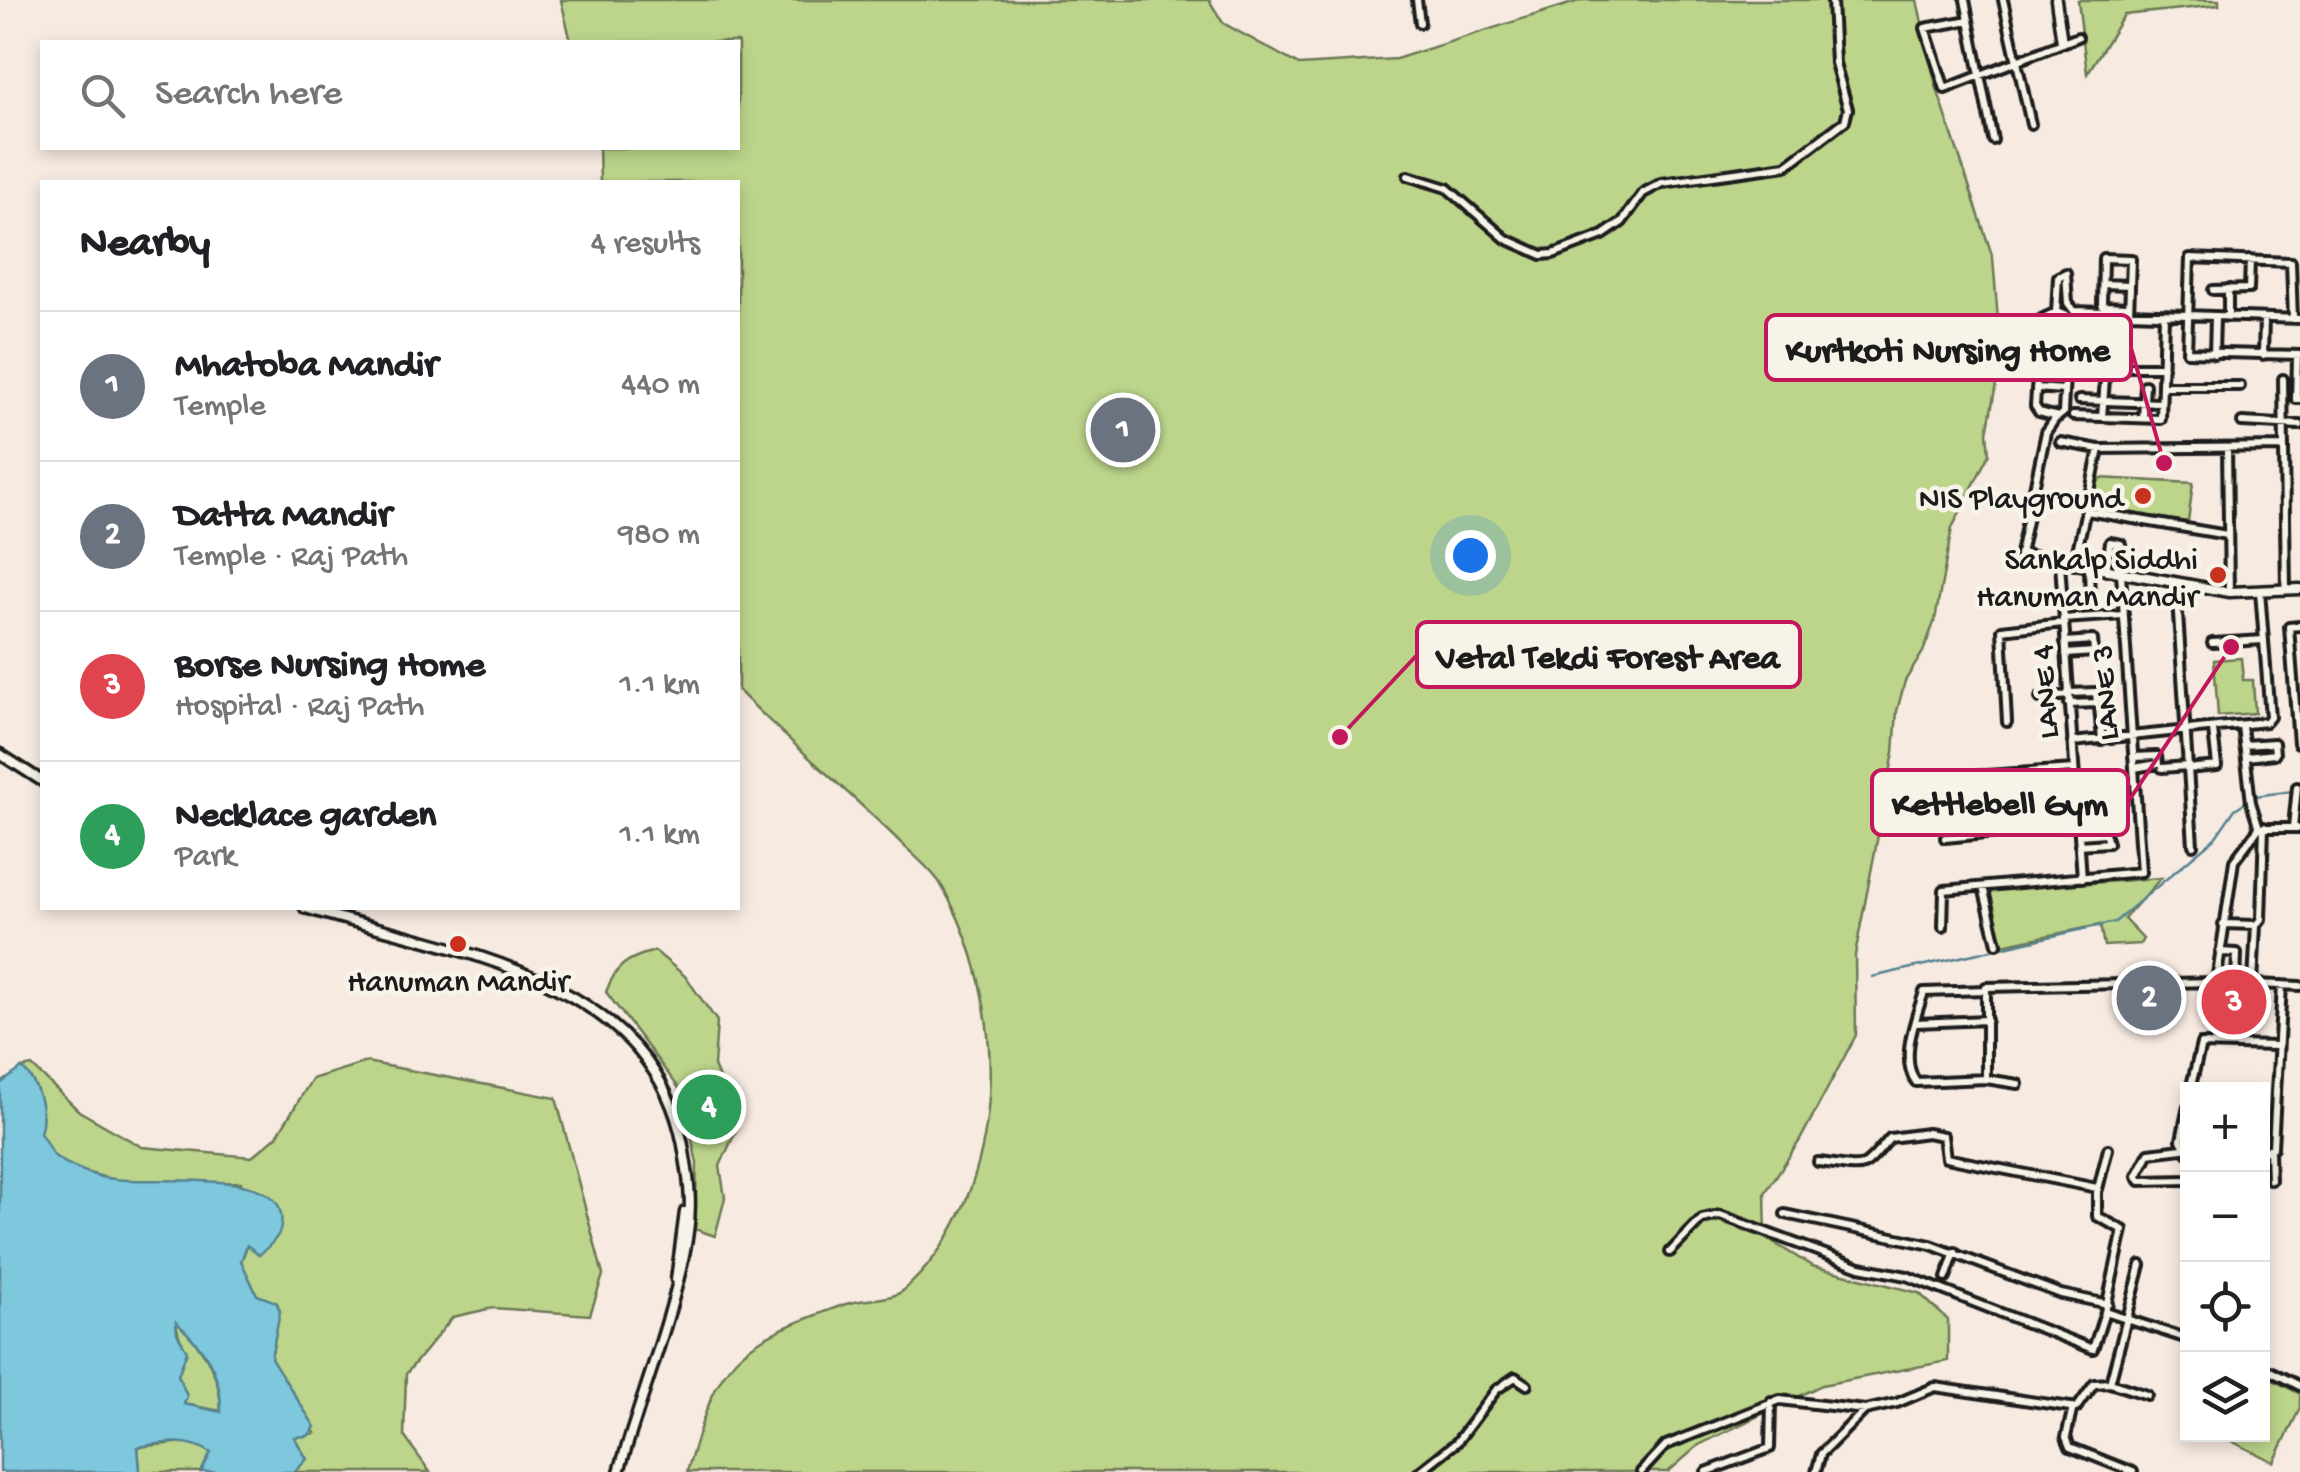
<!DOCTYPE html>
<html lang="en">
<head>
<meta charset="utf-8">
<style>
  :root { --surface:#fff; --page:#f6f6f6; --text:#202124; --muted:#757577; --line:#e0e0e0; --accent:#c8321e }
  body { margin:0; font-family:"Gochi Hand",sans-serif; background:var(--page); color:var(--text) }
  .controls { position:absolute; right:30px; bottom:30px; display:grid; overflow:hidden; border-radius:0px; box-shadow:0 5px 15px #0003 }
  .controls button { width:90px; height:90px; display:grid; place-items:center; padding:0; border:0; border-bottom:2px solid var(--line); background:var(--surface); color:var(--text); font:50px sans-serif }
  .you { position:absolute; left:1470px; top:555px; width:35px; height:35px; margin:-25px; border:8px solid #fff; border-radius:50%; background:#1a73e8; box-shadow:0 0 0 15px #1a73e833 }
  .badge { display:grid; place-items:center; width:65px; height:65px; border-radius:50%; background:var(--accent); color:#fff; font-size:32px; font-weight:700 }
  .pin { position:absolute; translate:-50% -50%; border:5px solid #fff; box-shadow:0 2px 10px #0006 }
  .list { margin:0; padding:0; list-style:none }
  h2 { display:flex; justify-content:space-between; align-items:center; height:130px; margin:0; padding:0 40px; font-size:42px }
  h2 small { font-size:32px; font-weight:400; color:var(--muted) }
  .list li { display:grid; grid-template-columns:65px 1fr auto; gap:30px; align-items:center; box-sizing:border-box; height:150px; padding:0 40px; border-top:2px solid var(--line) }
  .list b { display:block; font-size:38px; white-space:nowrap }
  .list p { margin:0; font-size:32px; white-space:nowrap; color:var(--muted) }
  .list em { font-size:32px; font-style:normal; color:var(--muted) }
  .icon { flex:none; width:55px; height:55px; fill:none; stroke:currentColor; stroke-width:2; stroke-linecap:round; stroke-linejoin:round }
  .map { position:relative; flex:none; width:2300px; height:1472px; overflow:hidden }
  .search { position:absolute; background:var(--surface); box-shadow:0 5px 15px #0003; left:40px; top:40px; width:700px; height:110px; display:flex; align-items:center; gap:25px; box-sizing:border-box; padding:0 35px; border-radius:0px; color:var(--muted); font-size:38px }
  .panel { position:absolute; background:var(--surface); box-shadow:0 5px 15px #0003; left:40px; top:180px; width:700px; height:730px; border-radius:0px }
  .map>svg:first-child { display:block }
  .green { fill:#bcd58b; stroke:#6c7854; stroke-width:2.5 }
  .water { fill:#7ec8de; stroke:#578390; stroke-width:2.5; fill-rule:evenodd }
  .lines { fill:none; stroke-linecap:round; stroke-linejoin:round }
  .stream { stroke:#578390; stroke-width:2.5 }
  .street-casing { stroke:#1c1c1c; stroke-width:14 }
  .secondary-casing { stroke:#1c1c1c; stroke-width:15 }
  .street { stroke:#f7f3e8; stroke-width:6 }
  .secondary { stroke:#f7f3e8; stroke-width:8 }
  .poi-dot { fill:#c8321e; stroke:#f7f3e8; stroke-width:4 }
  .labels { text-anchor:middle; stroke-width:9; stroke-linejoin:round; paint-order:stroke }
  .poi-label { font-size:32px; fill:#1c1c1c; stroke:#f7f3e8; text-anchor:end }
  .street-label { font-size:32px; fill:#1c1c1c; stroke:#f7f3e8 }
  .leader { fill:none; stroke:#c2185b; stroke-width:4 }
  .callout-dot { fill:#c2185b; stroke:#f7f3e8; stroke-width:4 }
  .callout { fill:#f7f3e8; stroke:#c2185b; stroke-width:4 }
  .callout-label { font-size:35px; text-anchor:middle; font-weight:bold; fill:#1c1c1c }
</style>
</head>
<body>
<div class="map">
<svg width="2300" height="1472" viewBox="0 0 2300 1472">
  <rect width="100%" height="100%" fill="#f7eae1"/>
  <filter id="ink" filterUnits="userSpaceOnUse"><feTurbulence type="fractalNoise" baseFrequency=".01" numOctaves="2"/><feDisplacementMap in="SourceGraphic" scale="20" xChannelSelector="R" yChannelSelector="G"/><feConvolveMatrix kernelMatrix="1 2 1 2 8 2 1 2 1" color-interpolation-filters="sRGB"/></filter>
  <g filter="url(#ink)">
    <path class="green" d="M561,0H1209L1223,23L1299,65L1396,59L1582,0H1917L1936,86L1993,258L2001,357L1987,433L1989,454L1952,528L1935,620L1923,652L1905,681L1897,711L1894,752L1855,955L1856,1035L1800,1140L1765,1193L1766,1238L1812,1266L1919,1293L1948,1320V1361L1822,1385L1699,1445L1668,1472H687C720,1355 731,1345 846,1304C862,1298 891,1301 904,1290C1012,1193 1011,1002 940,883C930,868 911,853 898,840C846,789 789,742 738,690V182H600L599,148H738V42H571Z
      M2078,0H2219V5L2124,15L2087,74Z
      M2099,478L2193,483L2188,522L2092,509Z
      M2241,658L2243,680H2253L2255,713L2218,716L2214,660Z
      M2161,878L2124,919L2143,939L2140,944L2104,946L2100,925L2002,945L1989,899L1992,890Z
      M655,951L685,976L717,1021L714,1066L738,1126L720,1166L725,1198L715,1236L695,1229L697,1163L682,1092L606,992C616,965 627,958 655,951Z
      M366,1062L556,1098L603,1275L590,1315L493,1308L453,1317L406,1374L404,1436L430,1472H294L307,1459L294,1437L315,1433L271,1358L280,1311L277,1303L257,1295L241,1261L248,1244L241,1182C181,1184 109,1191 57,1158C49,1153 46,1140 39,1133C47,1113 38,1082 22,1068L32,1066L79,1111L142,1147L252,1157L277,1136L312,1079Z
      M175,1320C203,1348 220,1371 221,1411L184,1404L187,1396L178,1376L184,1356Z
      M2263,1375L2300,1394V1408L2274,1462L2219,1435L2262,1434Z
      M185,1442L200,1443L211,1453L201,1472H140L138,1447Z"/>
    <path class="water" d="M22,1068C38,1082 47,1113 40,1133C46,1140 49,1152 57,1158C67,1165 93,1176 106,1178C145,1186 269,1167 280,1210C286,1232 274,1242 259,1255L247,1245L241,1261L257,1295L276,1302L280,1311L271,1358L315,1427L308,1436L294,1437L307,1459L294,1472H201L211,1453C189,1438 166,1442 138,1447L140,1472H0V1084ZM176,1322C204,1348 222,1372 221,1412L184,1404L187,1396L178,1375L187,1351L177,1333Z"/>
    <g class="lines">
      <path class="stream" d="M1872,977L2115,922L2215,838L2235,809L2255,796L2293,791"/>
      <defs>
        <path id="street" d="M1417,0L1420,23
          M1965,0L1993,140
          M2003,0L2031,124
          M1969,20L1925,28L1945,89L2078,37
          M1408,176L1447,188L1506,239L1542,255L1553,254L1603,235L1622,222L1643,193L1662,183L1786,166L1845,121L1848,109L1835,63L1832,0
          M2103,284L2130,285
          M2213,290L2249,289L2250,260
          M2056,312L2058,277L2066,273L2068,303L2074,311L2300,319
          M2056,312L2068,316L2063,413L2058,417L2039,412L2035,406L2041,319Z
          M2129,314L2131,259L2103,258L2102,306L2129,307
          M2228,317V289
          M2293,319L2291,262L2190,258L2187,352L2300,355
          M2119,344L2120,314
          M2038,353L2066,356
          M2214,354L2215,317
          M2263,355L2264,318
          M2297,359L2296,399H2300
          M2119,367V353
          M2283,379L2286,590
          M2162,386H2240
          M2036,388L2064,390
          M2079,400L2161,403
          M2073,416L2161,419L2164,315
          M2102,417L2106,367H2163
          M2143,418L2145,385
          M2242,422L2300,425
          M2060,442L2099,449L2284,447
          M2227,448L2229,592
          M2087,511L2227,535
          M2020,554L2046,432L2055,419
          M2060,563L2082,878
          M2074,565L2099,449
          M2089,568L2090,602
          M2106,571L2110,542L2121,544L2117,572
          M2176,583L2193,845
          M2063,619L2123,615
          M2065,642L2093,640L2094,652L2066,654
          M2212,643L2264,640
          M2068,693L2096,692L2097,703L2069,704
          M2040,698L2069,695
          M2099,707L2102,740
          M2007,722L2002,630L2063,623
          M2242,726L2251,802L2259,828
          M2072,742L2266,722L2270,717L2260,591
          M2298,743L2289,627L2300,626
          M2244,745L2274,743L2275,754L2246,757
          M2133,757L2157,756L2158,764L2134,768
          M2162,768L2187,766
          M2187,769L2217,766L2213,730
          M1957,777L2074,769
          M2293,827L2297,787
          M2079,835L2105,833L2108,843L2079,845
          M1945,838L2078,825
          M1983,887L1997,944
          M2223,924L2256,925L2261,919L2264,827
          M1943,927L1944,890L2141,872L2121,573
          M2220,952L2237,953L2236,983
          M2216,982L2234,861L2259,828H2300
          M2253,983L2256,925
          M1986,990L1924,992C1916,1018 1899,1058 1916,1082L1986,1079L2018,1084
          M2208,1022L2211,982
          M1916,1023L1987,1020
          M1986,1079V987L2216,982L2300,986
          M2190,1090L2201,1044L2276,1046
          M2188,1106L2181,1140L2188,1153
          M2182,1149L2149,1153L2137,1176L2140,1181L2188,1180
          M2270,1152L2271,1180
          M2262,1153L2273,1147L2282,985
          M1818,1162C1869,1167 1858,1175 1890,1138L1927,1133L1943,1136L1946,1158L2097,1188V1216L2123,1230L2105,1312L2188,1339
          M2098,1189L2108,1149
          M1785,1214L1931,1245L2061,1294L2108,1304
          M1670,1252L1702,1219L1720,1215L1860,1267L1907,1276L2093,1349L2105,1312
          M2141,1265L2110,1383L2147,1395
          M1946,1278L1955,1252
          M2262,1367L2300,1386
          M2073,1407L2066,1437L2070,1447L2133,1472
          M1419,1472L1457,1442L1496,1390L1515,1377L1527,1385
          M1641,1472L1666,1445L1780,1400L1865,1410L1897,1403L1935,1387L2077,1408L2094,1384L2110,1383
          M1706,1472L1770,1448L1771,1402
          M1816,1472L1821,1454L1864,1411"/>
        <path id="secondary" d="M2056,0L2062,42
          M2020,554L2229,592L2300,589
          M0,754L42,781
          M305,908C450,952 659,973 685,1157C690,1186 692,1210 687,1239C675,1311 640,1399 619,1472
          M676,1280L685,1212"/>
      </defs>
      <use href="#street" class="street-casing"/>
      <use href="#secondary" class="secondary-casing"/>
      <use href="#street" class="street"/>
      <use href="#secondary" class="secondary"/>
    </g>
  </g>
  <g class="poi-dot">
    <circle cx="2143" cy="496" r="10"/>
    <circle cx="2218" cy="575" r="10"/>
    <circle cx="458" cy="944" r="10"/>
  </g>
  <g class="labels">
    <g class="poi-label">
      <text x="2123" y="507">NIS Playground</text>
      <text x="2198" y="568">Sankalp Siddhi<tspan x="2198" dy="37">Hanuman Mandir</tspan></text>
      <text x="458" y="990" text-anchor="middle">Hanuman Mandir</text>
    </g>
    <g class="street-label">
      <text transform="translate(2043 692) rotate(-94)" y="11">LANE 4</text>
      <text transform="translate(2103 693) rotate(-94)" y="11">LANE 3</text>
    </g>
  </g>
  <path class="leader" d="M2164 463L2131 348M1340 737L1417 655M2231 647L2128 802"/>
  <g class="callout-dot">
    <circle cx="2164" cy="463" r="10"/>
    <circle cx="1340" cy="737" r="10"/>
    <circle cx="2231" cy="647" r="10"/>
  </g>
  <g class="callout">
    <rect x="1766" y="315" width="365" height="65" rx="10"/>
    <rect x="1417" y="622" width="383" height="65" rx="10"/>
    <rect x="1872" y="770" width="256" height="65" rx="10"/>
  </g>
  <g class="callout-label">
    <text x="1948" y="360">Kurtkoti Nursing Home</text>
    <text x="1608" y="667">Vetal Tekdi Forest Area</text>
    <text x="2000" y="814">Kettlebell Gym</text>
  </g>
</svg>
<div class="controls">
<button>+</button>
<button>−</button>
<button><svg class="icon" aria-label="locate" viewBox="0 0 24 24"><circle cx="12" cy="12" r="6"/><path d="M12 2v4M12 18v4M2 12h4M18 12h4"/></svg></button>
<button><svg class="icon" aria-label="layers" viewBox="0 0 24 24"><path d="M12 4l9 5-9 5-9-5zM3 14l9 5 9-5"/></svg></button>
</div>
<div class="you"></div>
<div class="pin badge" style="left:1123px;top:430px;background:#6b7280">1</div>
<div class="pin badge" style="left:2149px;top:998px;background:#6b7280">2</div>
<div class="pin badge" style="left:2234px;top:1002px;background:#e0444e">3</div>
<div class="pin badge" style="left:709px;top:1107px;background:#2e9e5b">4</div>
<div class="search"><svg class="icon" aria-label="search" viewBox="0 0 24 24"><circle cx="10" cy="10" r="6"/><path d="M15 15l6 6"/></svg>Search here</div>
<section class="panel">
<h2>Nearby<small>4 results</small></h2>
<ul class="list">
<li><span class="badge" style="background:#6b7280">1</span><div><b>Mhatoba Mandir</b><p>Temple</p></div><em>440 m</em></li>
<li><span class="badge" style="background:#6b7280">2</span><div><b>Datta Mandir</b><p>Temple · Raj Path</p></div><em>980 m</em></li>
<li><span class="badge" style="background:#e0444e">3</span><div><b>Borse Nursing Home</b><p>Hospital · Raj Path</p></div><em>1.1 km</em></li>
<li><span class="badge" style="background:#2e9e5b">4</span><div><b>Necklace garden</b><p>Park</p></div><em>1.1 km</em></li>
</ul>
</section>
</div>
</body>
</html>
